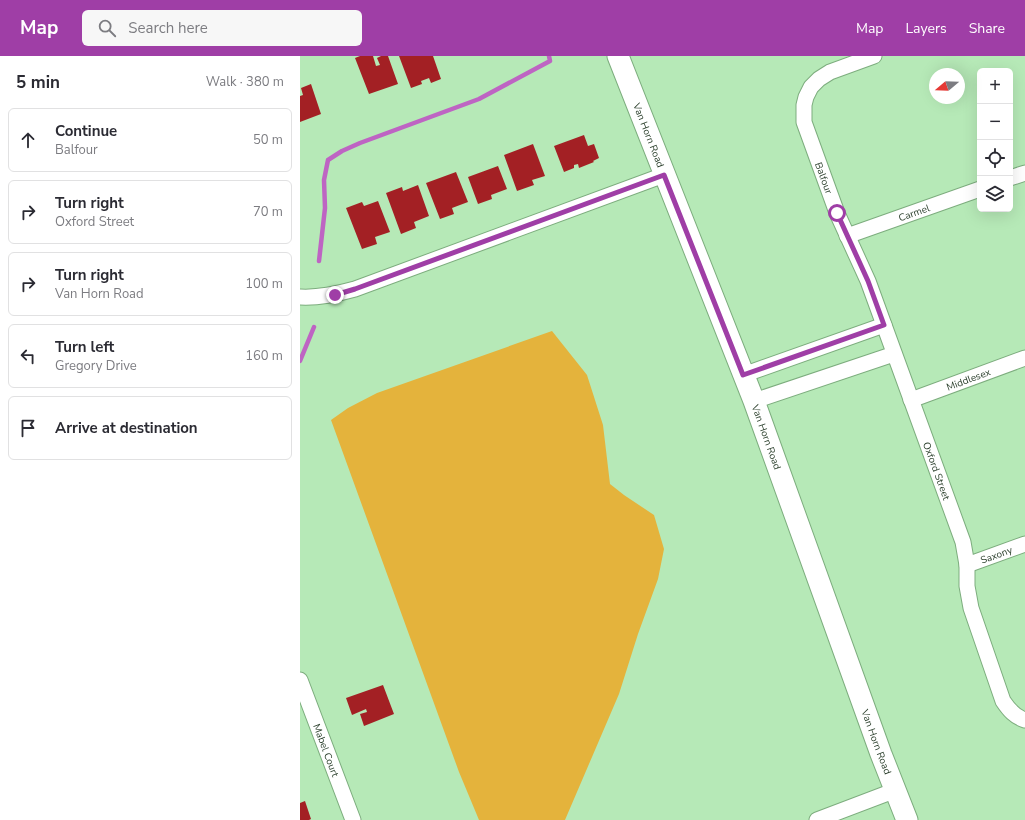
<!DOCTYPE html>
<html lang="en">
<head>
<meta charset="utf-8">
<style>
  :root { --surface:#fff; --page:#f7f7f7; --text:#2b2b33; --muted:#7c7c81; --line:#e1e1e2; --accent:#9f3ea6 }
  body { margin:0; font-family:"Nunito Sans",sans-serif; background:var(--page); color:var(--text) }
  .controls { position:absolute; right:12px; top:12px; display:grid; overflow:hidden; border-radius:6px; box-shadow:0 4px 16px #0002 }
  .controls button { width:36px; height:36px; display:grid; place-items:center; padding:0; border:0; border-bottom:1px solid var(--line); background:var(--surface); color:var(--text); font:20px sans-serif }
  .compass { position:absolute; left:629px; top:12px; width:36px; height:36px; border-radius:50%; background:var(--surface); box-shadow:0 4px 16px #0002; rotate:251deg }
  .stop { position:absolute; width:12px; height:12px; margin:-9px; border:3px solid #9f3ea6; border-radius:50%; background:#fff }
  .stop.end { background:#9f3ea6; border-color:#fff; box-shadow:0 1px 4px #0008 }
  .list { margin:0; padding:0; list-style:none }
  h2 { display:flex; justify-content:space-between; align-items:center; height:52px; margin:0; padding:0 16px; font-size:17px }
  h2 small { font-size:13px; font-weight:400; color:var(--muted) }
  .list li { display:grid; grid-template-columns:26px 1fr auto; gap:12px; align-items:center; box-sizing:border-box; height:64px; margin:0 8px 8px; padding:0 8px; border:1px solid var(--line); border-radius:6px }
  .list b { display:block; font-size:15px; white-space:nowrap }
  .list p { margin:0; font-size:13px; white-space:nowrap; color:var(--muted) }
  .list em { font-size:13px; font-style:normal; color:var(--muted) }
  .icon { flex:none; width:22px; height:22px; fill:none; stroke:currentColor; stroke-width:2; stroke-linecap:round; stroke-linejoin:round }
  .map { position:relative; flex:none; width:725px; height:764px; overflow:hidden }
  header { display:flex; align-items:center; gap:24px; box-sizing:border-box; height:56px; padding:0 20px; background:var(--accent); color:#fff }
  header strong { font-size:19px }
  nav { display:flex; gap:22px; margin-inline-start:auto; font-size:14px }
  .search { width:280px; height:36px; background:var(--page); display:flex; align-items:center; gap:10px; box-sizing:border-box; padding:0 14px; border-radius:6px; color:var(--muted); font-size:15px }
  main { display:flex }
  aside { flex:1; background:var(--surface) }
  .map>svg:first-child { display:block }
  .green { fill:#e4b33c }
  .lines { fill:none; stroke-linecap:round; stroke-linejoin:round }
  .stream { stroke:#be64c3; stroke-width:4.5 }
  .building { fill:#a32024 }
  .street-casing { stroke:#7dad7e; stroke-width:17 }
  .secondary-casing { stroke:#7dad7e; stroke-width:23 }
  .street { stroke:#fff; stroke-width:15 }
  .secondary { stroke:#fff; stroke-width:21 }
  .route { stroke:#9f3ea6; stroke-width:5 }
  .labels { text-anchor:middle; stroke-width:4; stroke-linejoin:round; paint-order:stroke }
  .street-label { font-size:10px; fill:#2d412e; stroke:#b6e9b7 }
</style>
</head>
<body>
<header>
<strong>Map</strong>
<div class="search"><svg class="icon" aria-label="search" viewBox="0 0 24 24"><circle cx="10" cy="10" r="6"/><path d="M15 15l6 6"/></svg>Search here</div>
<nav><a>Map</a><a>Layers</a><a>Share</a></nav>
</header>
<main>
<aside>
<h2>5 min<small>Walk · 380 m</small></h2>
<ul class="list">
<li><svg class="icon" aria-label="ahead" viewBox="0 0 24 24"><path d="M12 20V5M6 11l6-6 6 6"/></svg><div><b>Continue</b><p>Balfour</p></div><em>50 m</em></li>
<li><svg class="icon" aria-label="right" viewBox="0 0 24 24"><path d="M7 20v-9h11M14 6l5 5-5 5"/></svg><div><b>Turn right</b><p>Oxford Street</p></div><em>70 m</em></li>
<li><svg class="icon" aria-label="right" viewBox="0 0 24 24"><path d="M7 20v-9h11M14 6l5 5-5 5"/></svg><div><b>Turn right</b><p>Van Horn Road</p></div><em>100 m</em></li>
<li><svg class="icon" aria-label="left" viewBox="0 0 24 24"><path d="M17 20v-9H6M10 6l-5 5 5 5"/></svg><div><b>Turn left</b><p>Gregory Drive</p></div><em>160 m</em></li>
<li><svg class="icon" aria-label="arrive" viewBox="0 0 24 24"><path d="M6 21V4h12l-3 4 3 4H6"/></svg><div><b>Arrive at destination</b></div></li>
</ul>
</aside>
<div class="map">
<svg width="725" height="764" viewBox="0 0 725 764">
  <rect width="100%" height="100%" fill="#b6e9b7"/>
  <path class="green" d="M252,275L287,319L303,369L310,428L324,439L354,459L364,493L358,523L338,578L319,638L265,764H179L159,716L31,364L48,352L77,337Z"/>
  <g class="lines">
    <path class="stream" d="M19,205L25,152L24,124L28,104L42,95L60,87L179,43L250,5L249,0
      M0,305L14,271"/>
  </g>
  <path class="building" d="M60,0H73L76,10L80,9L77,2L81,0H88L98,28L69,38L55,2Z
    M99,0H133L141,23L131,27L129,22L121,25L122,28L111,32Z
    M11,28L21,58L0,66V40L3,39L1,32Z
    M284,79L288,90L294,88L299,102L293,105L294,106L279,112L278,108L274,109V112L264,116L254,90Z
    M233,88L245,120L232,124L234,129L217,135L204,99Z
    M198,110L207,133L191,139L192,143L178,148L168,121Z
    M156,116L168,146L152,152L154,158L140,163L126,127Z
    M118,129L129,160L114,166L116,172L101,178L86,137L102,131L103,135Z
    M78,145L90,176L75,181L77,188L62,193L46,152L62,146L64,150Z
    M83,629L94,658L64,670L60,658L67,656L66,653L52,659L46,642Z
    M5,745L11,763L9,764H0V747Z"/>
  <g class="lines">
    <defs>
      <g id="street">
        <path id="s1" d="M574,0L530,16L519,23L511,31L506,41L504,49V66L537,157L568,225L663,486L667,509V530L671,552L703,645C709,654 715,661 725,664"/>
        <path d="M710,122L725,117"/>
        <path id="s2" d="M547,180L680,133"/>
        <path d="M0,241C19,242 36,238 55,233L364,119"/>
        <path d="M443,319L584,269"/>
        <path id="s3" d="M611,344L725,302"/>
        <path d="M454,345L594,298"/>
        <path id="s4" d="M667,509L725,488"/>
        <path id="s5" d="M0,624L53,764"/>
        <path d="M517,764L596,734"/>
      </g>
      <g id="secondary">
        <path id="s6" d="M318,0L454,345L581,698L607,764"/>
      </g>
    </defs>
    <use href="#street" class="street-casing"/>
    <use href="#secondary" class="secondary-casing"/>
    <use href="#street" class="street"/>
    <use href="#secondary" class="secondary"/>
  </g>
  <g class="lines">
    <path class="route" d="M35,239L55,233L364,119L443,319L584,269L568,225L537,157"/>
  </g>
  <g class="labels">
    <g class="street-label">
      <text dy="4" stroke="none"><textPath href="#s6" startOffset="85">Van Horn Road</textPath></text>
      <text dy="4" stroke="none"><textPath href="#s1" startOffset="167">Balfour</textPath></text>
      <text dy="4" stroke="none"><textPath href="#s2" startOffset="71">Carmel</textPath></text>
      <text dy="4" stroke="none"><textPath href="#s3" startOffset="61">Middlesex</textPath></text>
      <text dy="4" stroke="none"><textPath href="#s6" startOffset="409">Van Horn Road</textPath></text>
      <text dy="4" stroke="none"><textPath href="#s1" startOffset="481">Oxford Street</textPath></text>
      <text dy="4" stroke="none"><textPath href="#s4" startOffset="31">Saxony</textPath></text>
      <text dy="4" stroke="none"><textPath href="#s6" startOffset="733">Van Horn Road</textPath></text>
      <text dy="4" stroke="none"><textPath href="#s5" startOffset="75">Mabel Court</textPath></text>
    </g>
  </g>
</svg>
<div class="controls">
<button>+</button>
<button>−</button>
<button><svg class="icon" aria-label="locate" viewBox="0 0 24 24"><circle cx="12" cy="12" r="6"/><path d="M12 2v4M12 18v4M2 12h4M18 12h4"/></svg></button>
<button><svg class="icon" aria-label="layers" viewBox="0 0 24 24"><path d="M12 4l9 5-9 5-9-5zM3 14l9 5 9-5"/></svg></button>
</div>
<svg class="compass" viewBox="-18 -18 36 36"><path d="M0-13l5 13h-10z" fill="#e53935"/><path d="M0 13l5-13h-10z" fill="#7c7c81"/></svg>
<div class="stop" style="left:537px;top:157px"></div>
<div class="stop end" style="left:35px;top:239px"></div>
</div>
</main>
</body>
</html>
